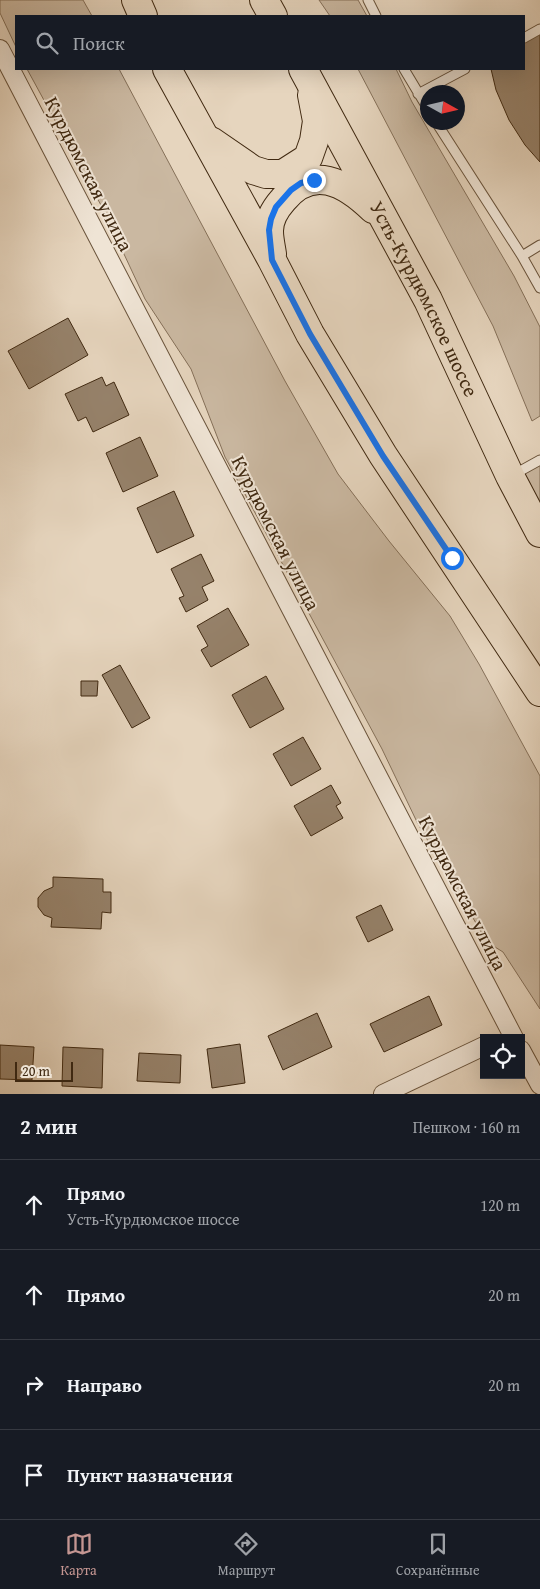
<!DOCTYPE html>
<html lang="ru">
<head>
<meta charset="utf-8">
<style>
  :root { --surface:#171b24; --page:#242831; --text:#f1f3f6; --muted:#9ea1a6; --line:#363941; --accent:#c59692 }
  body { margin:0; font-family:"Gentium Book Plus",serif; background:var(--page); color:var(--text) }
  .controls { position:absolute; right:15px; bottom:15px; display:grid; overflow:hidden; border-radius:0px; box-shadow:0 5px 20px #0002 }
  .controls button { width:45px; height:45px; display:grid; place-items:center; padding:0; border:0; border-bottom:1px solid var(--line); background:var(--surface); color:var(--text); font:25px sans-serif }
  .compass { position:absolute; left:420px; top:85px; width:45px; height:45px; border-radius:50%; background:var(--surface); box-shadow:0 5px 20px #0002; rotate:98deg }
  .scale { position:absolute; left:15px; bottom:12px; width:58px; box-sizing:border-box; padding-left:5px; border:2px solid #402911; border-top:0; font-size:14px; line-height:18px; white-space:nowrap; color:#402911; -webkit-text-stroke:4px #efe4d5; paint-order:stroke }
  .stop { position:absolute; width:15px; height:15px; margin:-11px; border:4px solid #1a73e8; border-radius:50%; background:#fff }
  .stop.end { background:#1a73e8; border-color:#fff; box-shadow:0 1px 5px #0008 }
  .list { margin:0; padding:0; list-style:none }
  h2 { display:flex; justify-content:space-between; align-items:center; height:65px; margin:0; padding:0 20px; font-size:21px }
  h2 small { font-size:16px; font-weight:400; color:var(--muted) }
  .list li { display:grid; grid-template-columns:32px 1fr auto; gap:15px; align-items:center; box-sizing:border-box; height:90px; padding:0 20px; border-top:1px solid var(--line) }
  .list b { display:block; font-size:19px; white-space:nowrap }
  .list p { margin:0; font-size:16px; white-space:nowrap; color:var(--muted) }
  .list em { font-size:16px; font-style:normal; color:var(--muted) }
  .icon { flex:none; width:28px; height:28px; fill:none; stroke:currentColor; stroke-width:2; stroke-linecap:round; stroke-linejoin:round }
  .map { position:relative; flex:none; width:540px; height:1094px; overflow:hidden }
  .search { position:absolute; background:var(--surface); box-shadow:0 5px 20px #0002; left:15px; right:15px; top:15px; height:55px; display:flex; align-items:center; gap:12px; box-sizing:border-box; padding:0 18px; border-radius:0px; color:var(--muted); font-size:19px }
  .sheet { height:425px; background:var(--surface) }
  nav { display:flex; justify-content:space-around; align-items:center; box-sizing:border-box; height:70px; border-top:1px solid var(--line); background:var(--surface); font-size:14px; color:var(--muted) }
  nav a { display:grid; justify-items:center; gap:2px }
  nav .on { color:var(--accent) }
  .map>svg:first-child { display:block }
  .green { fill:#cab8a1; stroke:#857059 }
  .building { fill:#96826b; stroke:#402911 }
  .lines { fill:none; stroke-linecap:round; stroke-linejoin:round }
  .lane-casing { stroke:#6a543c; stroke-width:11 }
  .street-casing { stroke:#6a543c; stroke-width:20 }
  .primary-casing { stroke:#402911; stroke-width:30 }
  .lane { stroke:#efe4d5; stroke-width:9 }
  .street { stroke:#efe4d5; stroke-width:18 }
  .primary { stroke:#e6d5be; stroke-width:28 }
  .route { stroke:#1a73e8; stroke-width:6 }
  .labels { text-anchor:middle; stroke-width:4; stroke-linejoin:round; paint-order:stroke }
  .street-label { font-size:20px; fill:#402911; stroke:#efe4d5 }
</style>
</head>
<body>
<div class="map">
<svg width="540" height="1094" viewBox="0 0 540 1094">
  <rect width="100%" height="100%" fill="#e6d5be"/>
  <filter id="stains"><feTurbulence type="fractalNoise" baseFrequency=".004" numOctaves="4"/><feColorMatrix values="0 0 0 0 .2 0 0 0 0 .09 0 0 0 0 .02 0 0 0 .5 -.17"/></filter>
  <radialGradient id="worn" r=".72"><stop offset=".6" stop-color="#630" stop-opacity="0"/><stop offset="1" stop-color="#630" stop-opacity=".3"/></radialGradient>
  <path class="green" d="M0,0H83L92,16H16V47L0,13Z
    M319,0H358L367,16H330Z
    M27,69H119L285,381L338,474L389,541L450,616L479,664L540,776V1009L503,952L487,942L417,822L382,749L225,457L191,369L145,299L102,207Z
    M358,69H396L412,102L514,276L540,327V416L532,421L493,326Z
    M540,460V536L510,476Z"/>
  <path class="building" d="M540,33V162L525,145L509,120L496,90L491,69H524V42Z
    M68,318L88,355L29,389L8,351Z
    M102,377L106,386L114,382L129,415L93,432L86,417L78,421L65,394Z
    M140,437L158,476L123,492L106,453Z
    M174,491L194,536L157,553L137,508Z
    M201,554L214,581L202,587L208,600L186,612L179,598L184,596L171,569Z
    M228,608L249,645L211,667L201,650L208,646L197,626Z
    M120,665L150,718L132,728L102,675Z
    M266,676L284,709L250,728L232,695Z
    M81,681H98L97,696H81Z
    M303,737L321,769L291,786L273,754Z
    M331,785L341,803L336,806L343,818L311,836L294,806Z
    M53,877L103,879V892H111V913L102,912L101,929L51,927L52,918L44,915L38,907V898L44,891L53,887Z
    M381,905L393,930L368,942L356,917Z
    M429,996L442,1025L384,1052L370,1024Z
    M317,1013L332,1047L283,1070L268,1036Z
    M240,1044L245,1083L212,1088L207,1049Z
    M0,1045L34,1047L32,1080L0,1079Z
    M63,1047L103,1049L102,1088L62,1086Z
    M139,1053L181,1055L180,1083L137,1081Z"/>
  <g class="lines">
    <defs>
      <path id="lane" d="M368,0L376,16
        M524,38L540,29
        M404,69L428,109
        M418,94L465,69
        M436,122L522,256L540,288
        M522,256L540,245
        M513,475L540,460"/>
      <path id="street" d="M0,49L514,1038
        M521,1050L540,1085
        M383,1094L484,1046"/>
      <g id="primary">
        <path d="M136,0L143,16"/>
        <path d="M264,0L273,16"/>
        <path d="M167,69L272,260L310,334L383,455L540,692"/>
        <path id="s1" d="M303,69L428,300L510,476L540,533"/>
        <path d="M211,141L253,170L266,174H283L308,158L314,141L317,121L312,95"/>
        <path d="M272,254C271,247 269,239 269,231C269,219 275,209 283,200C312,164 345,182 373,209"/>
      </g>
    </defs>
    <use href="#lane" class="lane-casing"/>
    <use href="#street" class="street-casing"/>
    <use href="#primary" class="primary-casing"/>
    <use href="#lane" class="lane"/>
    <use href="#street" class="street"/>
    <use href="#primary" class="primary"/>
  </g>
  <g class="lines">
    <path class="route" d="M314,180L301,183L291,190L276,207L271,219L269,230L272,260L310,334L383,456L452,558"/>
  </g>
  <g class="labels">
    <g class="street-label">
      <text transform="translate(89 174) rotate(63)" y="7">Курдюмская улица</text>
      <text dy="7" stroke="none"><textPath href="#s1" startOffset="260">Усть-Курдюмское шоссе</textPath></text>
      <text transform="translate(276 533) rotate(63)" y="7">Курдюмская улица</text>
      <text transform="translate(463 893) rotate(63)" y="7">Курдюмская улица</text>
    </g>
  </g>
  <rect width="100%" height="100%" filter="url(#stains)"/>
  <rect width="100%" height="100%" fill="url(#worn)"/>
</svg>
<div class="controls">
<button><svg class="icon" aria-label="locate" viewBox="0 0 24 24"><circle cx="12" cy="12" r="6"/><path d="M12 2v4M12 18v4M2 12h4M18 12h4"/></svg></button>
</div>
<svg class="compass" viewBox="-18 -18 36 36"><path d="M0-13l5 13h-10z" fill="#e53935"/><path d="M0 13l5-13h-10z" fill="#9ea1a6"/></svg>
<div class="scale">20 m</div>
<div class="stop" style="left:452px;top:558px"></div>
<div class="stop end" style="left:314px;top:180px"></div>
<div class="search"><svg class="icon" aria-label="search" viewBox="0 0 24 24"><circle cx="10" cy="10" r="6"/><path d="M15 15l6 6"/></svg>Поиск</div>
</div>
<section class="sheet">
<h2>2 мин<small>Пешком · 160 m</small></h2>
<ul class="list">
<li><svg class="icon" aria-label="ahead" viewBox="0 0 24 24"><path d="M12 20V5M6 11l6-6 6 6"/></svg><div><b>Прямо</b><p>Усть-Курдюмское шоссе</p></div><em>120 m</em></li>
<li><svg class="icon" aria-label="ahead" viewBox="0 0 24 24"><path d="M12 20V5M6 11l6-6 6 6"/></svg><div><b>Прямо</b></div><em>20 m</em></li>
<li><svg class="icon" aria-label="right" viewBox="0 0 24 24"><path d="M7 20v-9h11M14 6l5 5-5 5"/></svg><div><b>Направо</b></div><em>20 m</em></li>
<li><svg class="icon" aria-label="arrive" viewBox="0 0 24 24"><path d="M6 21V4h12l-3 4 3 4H6"/></svg><div><b>Пункт назначения</b></div></li>
</ul>
</section>
<nav>
<a class="on"><svg class="icon" aria-label="map" viewBox="0 0 24 24"><path d="M3 6l6-2 6 2 6-2v14l-6 2-6-2-6 2zM9 4v14M15 6v14"/></svg>Карта</a>
<a><svg class="icon" aria-label="directions" viewBox="0 0 24 24"><path d="M12 3l9 9-9 9-9-9zM9 14v-3h6M13 9l2 2-2 2"/></svg>Маршрут</a>
<a><svg class="icon" aria-label="saved" viewBox="0 0 24 24"><path d="M7 4h10v16l-5-4-5 4z"/></svg>Сохранённые</a>
</nav>
</body>
</html>
